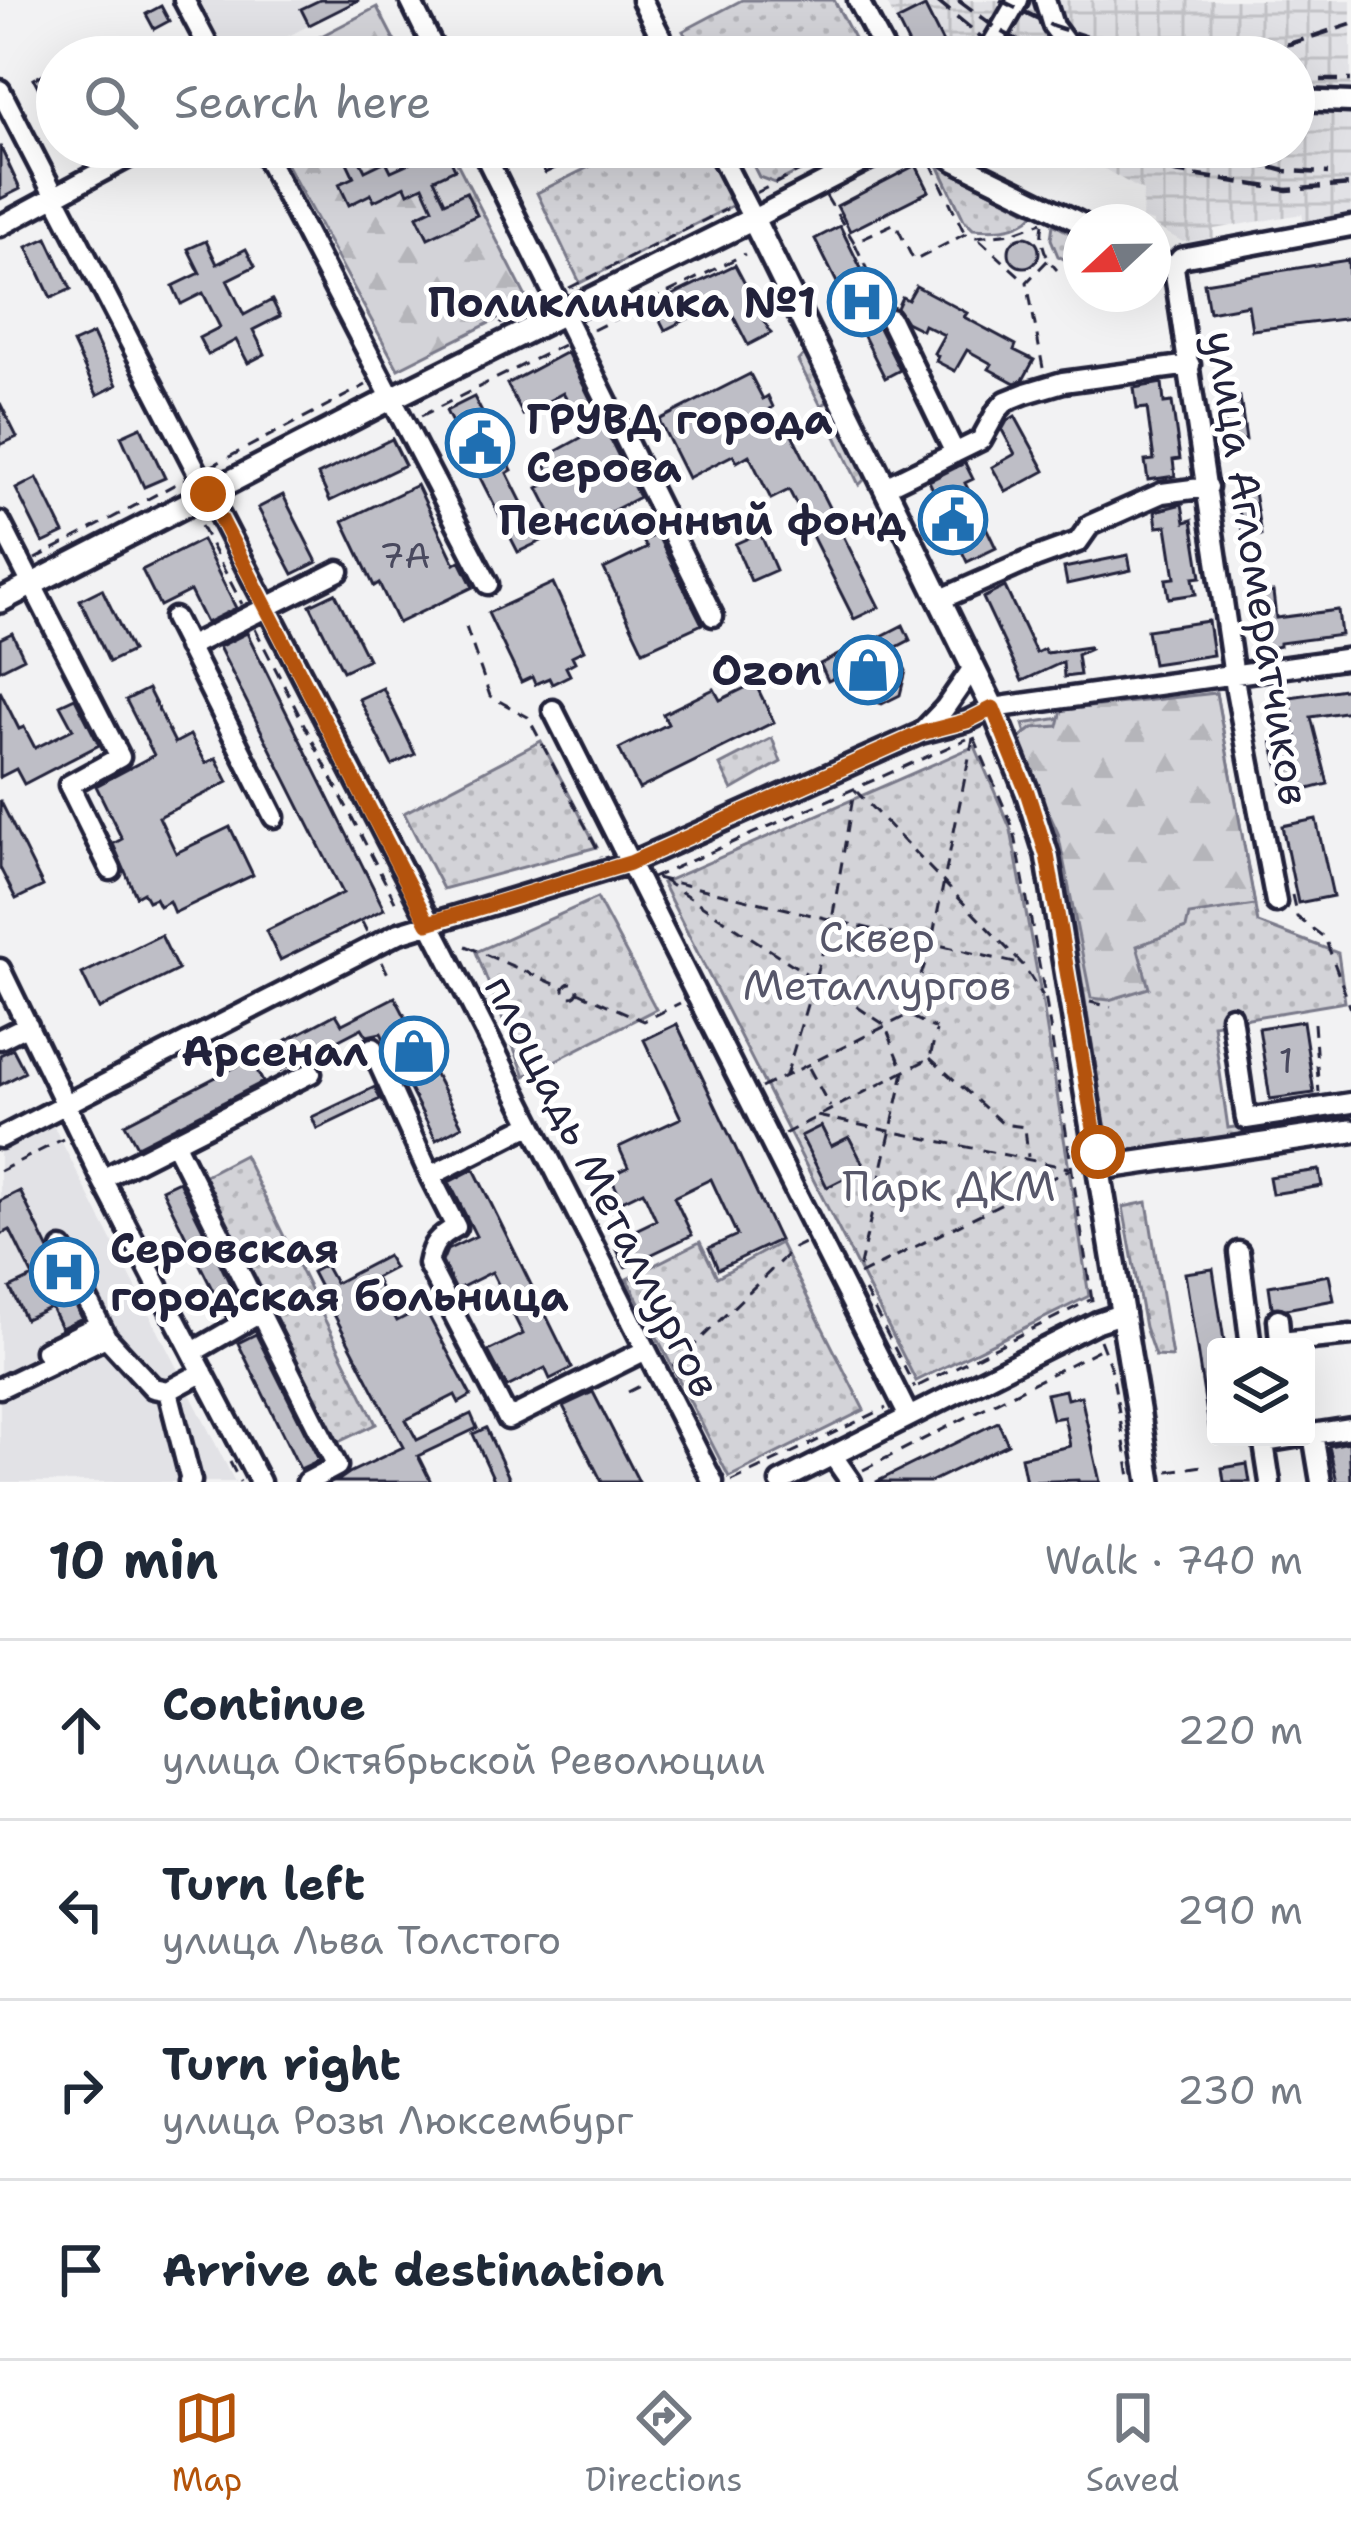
<!DOCTYPE html>
<html lang="en">
<head>
<meta charset="utf-8">
<style>
  :root { --surface:#fff; --page:#f6f6f7; --text:#1f2937; --muted:#747a83; --line:#e0e1e3; --accent:#b45309 }
  body { margin:0; font-family:"Shantell Sans",sans-serif; background:var(--page); color:var(--text) }
  .controls { position:absolute; right:36px; bottom:36px; display:grid; overflow:hidden; border-radius:12px; box-shadow:0 12px 48px #0002 }
  .controls button { width:108px; height:108px; display:grid; place-items:center; padding:0; border:0; border-bottom:3px solid var(--line); background:var(--surface); color:var(--text); font:60px sans-serif }
  .compass { position:absolute; left:1063px; top:204px; width:108px; height:108px; border-radius:50%; background:var(--surface); box-shadow:0 12px 48px #0002; rotate:248deg }
  .stop { position:absolute; width:36px; height:36px; margin:-27px; border:9px solid #b45309; border-radius:50%; background:#fff }
  .stop.end { background:#b45309; border-color:#fff; box-shadow:0 3px 12px #0008 }
  .list { margin:0; padding:0; list-style:none }
  h2 { display:flex; justify-content:space-between; align-items:center; height:156px; margin:0; padding:0 48px; font-size:51px }
  h2 small { font-size:39px; font-weight:400; color:var(--muted) }
  .list li { display:grid; grid-template-columns:78px 1fr auto; gap:36px; align-items:center; box-sizing:border-box; height:180px; padding:0 48px; border-top:3px solid var(--line) }
  .list b { display:block; font-size:45px; white-space:nowrap }
  .list p { margin:0; font-size:39px; white-space:nowrap; color:var(--muted) }
  .list em { font-size:39px; font-style:normal; color:var(--muted) }
  .icon { flex:none; width:66px; height:66px; fill:none; stroke:currentColor; stroke-width:2; stroke-linecap:round; stroke-linejoin:round }
  .map { position:relative; flex:none; width:1351px; height:1482px; overflow:hidden }
  .search { position:absolute; background:var(--surface); box-shadow:0 12px 48px #0002; left:36px; right:36px; top:36px; height:132px; display:flex; align-items:center; gap:30px; box-sizing:border-box; padding:0 42px; border-radius:66px; color:var(--muted); font-size:45px }
  .sheet { height:876px; background:var(--surface) }
  nav { display:flex; justify-content:space-around; align-items:center; box-sizing:border-box; height:168px; border-top:3px solid var(--line); background:var(--surface); font-size:33px; color:var(--muted) }
  nav a { display:grid; justify-items:center; gap:6px }
  nav .on { color:var(--accent) }
  .map>svg:first-child { display:block }
  .built { fill:#e2e2e6 }
  .industrial { fill:url(#industrial-grid) }
  .grass { fill:url(#grass-dots); stroke:#7a7a8a; stroke-width:3 }
  .forest { fill:url(#forest-firs); stroke:#7a7a8a; stroke-width:3 }
  .building { fill:#bebec6; stroke:#22223b; stroke-width:3 }
  .lines { fill:none; stroke-linecap:round; stroke-linejoin:round }
  .minor-casing { stroke:#22223b; stroke-width:27 }
  .major-casing { stroke:#22223b; stroke-width:30 }
  .path { stroke:#22223b; stroke-width:3; stroke-dasharray:12 9; stroke-linecap:butt }
  .minor { stroke:#fff; stroke-width:18 }
  .major { stroke:#fff; stroke-width:21 }
  .rail { stroke:#22223b; stroke-width:4.5; stroke-dasharray:18 9; stroke-linecap:butt }
  .route { stroke:#b45309; stroke-width:15 }
  .labels { text-anchor:middle; stroke-width:10; stroke-linejoin:round; paint-order:stroke }
  .number-label { font-size:36px; fill:#49495e }
  .poi-label { font-size:42px; font-weight:bold; fill:#22223b; stroke:#fff; text-anchor:end }
  .street-label { font-size:42px; fill:#22223b; stroke:#fff }
  .park-label { font-size:42px; fill:#57576a; stroke:#fff }
</style>
</head>
<body>
<div class="map">
<svg width="1351" height="1482" viewBox="0 0 1351 1482">
  <defs>
    <pattern id="industrial-grid" width="8" height="8" patternUnits="userSpaceOnUse" patternTransform="scale(3)"><rect width="8" height="8" fill="#e2e2e6"/><path d="M0 4h8M4 0v8" fill="none" stroke="#c2c2c6"/></pattern>
    <pattern id="grass-dots" width="8" height="8" patternUnits="userSpaceOnUse" patternTransform="scale(3)"><rect width="8" height="8" fill="#d3d3d8"/><path d="M2 2h.1M6 6h.1" fill="none" stroke="#b5b5ba" stroke-width="1.8" stroke-linecap="round"/></pattern>
    <pattern id="forest-firs" width="22" height="20" patternUnits="userSpaceOnUse" patternTransform="scale(3)"><rect width="22" height="20" fill="#d3d3d8"/><path d="M5 1l3.5 6h-7zM16 11l3.5 6h-7z" fill="#b5b5ba"/></pattern>
  </defs>
  <rect width="100%" height="100%" fill="#f2f2f3"/>
  <filter id="ink" filterUnits="userSpaceOnUse"><feTurbulence type="fractalNoise" baseFrequency=".00833" numOctaves="2"/><feDisplacementMap in="SourceGraphic" scale="24" xChannelSelector="R" yChannelSelector="G"/><feConvolveMatrix kernelMatrix="1 2 1 2 8 2 1 2 1" color-interpolation-filters="sRGB"/></filter>
  <g filter="url(#ink)">
    <path class="built" d="M195,0H358L248,57H224Z
      M51,1121L235,1482H0V1147Z"/>
    <path class="industrial" d="M885,0H1351V220L1305,227L1302,214L1214,229V238L1183,242L1153,225V222L1142,219L1143,191L1066,147H1294V57H915Z"/>
    <path class="grass" d="M742,0H834L864,57H697L683,31Z
      M629,147H716L743,200L580,283L537,193Z
      M744,147H847L775,183L759,177Z
      M938,165L1034,214C1020,230 993,231 973,229L964,220Z
      M1053,224L1081,239V268L1058,256L1051,239Z
      M806,352L829,396L827,402L821,406L798,361Z
      M833,430H844L868,476L859,485Z
      M1216,693L1258,923L1338,953L1345,1002L1213,1024L1228,1128L1296,1118L1298,1132L1231,1142L1229,1137L1121,1158L1109,1148L1061,852L1023,724Z
      M772,738L781,762L732,790L720,765Z
      M541,741L597,847L443,889L404,813Z
      M975,746L1011,830L1043,1005L1089,1296L916,1381L662,883Z
      M597,898L656,1009L525,1076L476,952Z
      M244,1155L376,1424L330,1446L196,1180Z
      M1147,1202L1172,1357L1155,1356L1145,1327L1123,1207Z
      M700,1242L717,1277L780,1243L864,1410L729,1477L627,1279Z"/>
    <path class="forest" d="M377,7L403,57H281Z
      M277,147H449L529,303L398,369Z
      M1216,693L1255,905L1189,915L1186,928L1137,946L1149,988L1109,1000L1091,998L1058,833L1016,741L1033,728L1058,726L1062,710Z"/>
    <path class="building" d="M320,0H359L309,25L301,9Z
      M161,6L169,21L154,29L146,14Z
      M925,7L950,57H915L897,21Z
      M621,35L632,57H576Z
      M47,72L57,91L44,98L34,79Z
      M0,146L20,189L0,199Z
      M319,147H358L354,149L365,171L386,161L391,171L445,147L455,169L434,179L445,202L466,192L477,215L428,238L417,216L433,208L423,186L408,193L405,186L374,201L371,194L349,205L339,184L354,177L343,154L327,162Z
      M532,147H598L545,173Z
      M916,165L929,191L850,231L837,206Z
      M840,226L881,309L877,317V324L900,370L885,378L815,239Z
      M1009 252a15 15 0 1 1 30 0a15 15 0 1 1-30 0Z
      M47,238L71,289L51,298L27,247Z
      M206,241L217,264L246,249L255,266L227,280L244,315L272,300L280,316L253,330L265,354L248,363L236,340L208,355L199,338L220,327L203,293L181,304L173,286L200,273L188,249Z
      M1348,260L1351,318L1252,330L1248,305L1209,312L1204,283Z
      M735,265L771,333L748,345L725,300L665,330L652,305Z
      M916,286L967,313L964,317L1016,345L1014,350L1034,360L1023,380L1015,383L989,369L992,364L967,350L955,371L936,361L938,356L934,353L944,335L924,325L922,330L906,322L897,308L902,297L908,300Z
      M93,334L117,385L97,395L73,343Z
      M567,352L639,497L563,537L538,488L553,480L542,459L586,435L563,393L523,415L507,384Z
      M750,374L763,399L768,396L773,407L769,410L780,433L789,428L879,607L854,619L789,490L771,499L749,455L737,462L733,455L688,478L659,420Z
      M1162,383L1164,403L1172,402L1180,459L1173,460L1175,476L1148,480L1145,461L1154,460L1147,408L1137,409L1134,388Z
      M474,397L512,470L507,473L541,541L518,552L446,411Z
      M1240,397L1246,440L1228,442L1222,400Z
      M0,403L17,437L0,445Z
      M1015,416L1045,471L1006,492L992,467L1015,454L1002,430L1007,421Z
      M141,427L165,478L144,487L121,436Z
      M392,439L405,465L330,501L318,475Z
      M965,463L973,479L965,483L996,548L967,562L929,481Z
      M37,478L64,533L43,543L16,489Z
      M417,485L455,564L460,561L473,587L398,623L379,583L374,586L343,521Z
      M1254,492L1261,535L1243,538L1237,495Z
      M283,495L317,562L293,574L258,508Z
      M1182,504L1185,522L1192,520L1201,577L1193,578L1196,594L1169,598L1166,579L1175,578L1167,526L1157,527L1155,511Z
      M760,533L776,570L751,581L735,544Z
      M657,534L702,624L643,651L604,569L647,548L643,541Z
      M202,540L236,608L206,623L190,591L160,606L142,570Z
      M1128,555L1131,570L1067,584L1064,568Z
      M553,583L584,650L572,656L575,662L566,667L570,675L552,684L549,678L535,684L532,677L521,682L488,613Z
      M1005,587L1036,653L1044,649L1046,653L1089,647L1090,649L1077,655L1080,675L1064,677L1063,662L1022,681L983,598Z
      M102,589L132,651L109,662L80,600Z
      M1273,592L1276,618L1338,610L1341,635L1280,643V646L1259,650L1251,595Z
      M335,593L368,659L343,671L310,605Z
      M1208,621L1213,655L1153,664L1147,630Z
      M903,625L910,640L895,648L906,671L900,695L882,704L856,695L845,673L828,681L820,664L844,652L850,664L882,647L878,638Z
      M12,633L24,658L0,670V639Z
      M247,633L384,909L280,960L266,931L343,893L219,647Z
      M755,683L774,722L639,789L619,749L668,724L663,714L714,689L720,700Z
      M383,688L415,754L392,765L359,699Z
      M1351,688V711L1311,717L1328,784L1286,795L1272,742L1296,736L1290,697Z
      M148,689L175,743L190,735L206,763L216,758L228,782L159,817L176,853L230,827L253,875L174,913L169,901L159,906L155,898L148,901L143,892L136,896L113,844L122,839L96,786L154,755L126,700Z
      M0,691L19,729L24,727L35,748L73,729L60,705L75,698L99,745L24,784L16,769L0,777Z
      M0,800L43,886L16,899L0,868Z
      M1316,819L1333,896L1298,903L1282,826Z
      M161,935L178,970L99,1009L82,974Z
      M395,997L462,1126L436,1140L381,1033L367,1036L362,1028L281,1070L270,1049L336,1014L342,1024Z
      M1303,1021L1314,1093L1270,1099L1259,1028Z
      M677,1024L779,1240L718,1269L709,1248L737,1235L711,1179L674,1197L692,1235L625,1267L613,1241L656,1220L643,1191L622,1201L610,1176L628,1167L619,1147L681,1118L644,1040Z
      M13,1049L25,1072L0,1085V1055Z
      M251,1059L263,1082L137,1146L125,1124Z
      M375,1087L380,1099L317,1129L312,1117Z
      M821,1126L831,1146L849,1137L865,1168L827,1187L801,1136Z
      M474,1169L572,1368L550,1379L545,1368L507,1387L488,1351L523,1334L492,1272L456,1290L442,1262L447,1250L476,1236L449,1182Z
      M1319,1170L1322,1186L1272,1194L1269,1177Z
      M179,1181L242,1308L226,1317L162,1189Z
      M20,1191L82,1318L61,1328L51,1307L25,1319L10,1288L33,1277L10,1230L0,1235V1201Z
      M387,1256L394,1268L375,1278L397,1321L424,1307L471,1396L459,1403L455,1395L406,1420L417,1440L471,1414L477,1428L418,1456L431,1482H336L349,1473L403,1447L312,1272L325,1265L335,1283Z
      M1213,1269L1225,1347H1216V1432L1210,1433L1185,1273Z
      M1329,1275L1334,1300L1286,1309L1272,1307L1269,1286Z
      M256,1334L319,1460L300,1469L238,1343Z
      M1065,1390L1067,1399L1081,1396L1100,1482H1078V1480L1026,1482L1021,1457L1070,1446L1064,1417L1052,1419L1046,1394Z
      M593,1392L639,1482H602L563,1406Z
      M998,1422L1008,1444L930,1482H876Z
      M486,1428L511,1482H495L473,1434Z
      M1349,1442L1351,1482H1337L1329,1446Z
      M1247,1464L1250,1482H1224L1222,1468Z"/>
    <g class="lines">
      <defs>
        <path id="minor" d="M184,0L214,57
          M410,0L438,57
          M642,0L671,57
          M858,0L888,57
          M1045,0L1053,26L1076,57
          M985,57L1018,0
          M0,90L446,954L713,1482
          M1294,100L1351,102
          M261,147L488,584
          M481,147L713,616
          M716,147L753,219L892,147
          M937,147L955,161L1081,223
          M0,226L147,147
          M1153,259L1174,267L1236,690L1276,902
          M1174,267L1181,258L1351,226
          M890,319L955,453
          M885,487L981,440L997,411L1006,401L1026,393L1063,382L1190,365
          M0,522L120,757L69,785L111,870
          M939,600L1037,557L1078,542L1090,525L1162,493L1208,487
          M174,618L274,817
          M188,647L339,571
          M553,710L909,1417
          M923,731L945,708L972,669
          M0,969L102,1179L260,1482
          M1231,1016L1246,1119L1351,1103
          M0,1039L28,1025
          M372,1048L430,1176
          M532,1124L430,1176L456,1227C438,1237 432,1243 428,1264L508,1419L646,1350
          M0,1138L399,933L630,863L921,733L967,721L993,708L1351,658
          M174,1142L337,1466L307,1482
          M102,1179L311,1073
          M62,1249L106,1337
          M1239,1252L1251,1347
          M1278,1319L1280,1342L1351,1335
          M45,1351L99,1325
          M193,1352L260,1313
          M0,1388L106,1337L153,1388L168,1391L203,1372
          M168,1391L191,1481L189,1482
          M1313,1434L1321,1482
          M1306,1435L1351,1428
          M1263,1437L1270,1482
          M1264,1442L1295,1437
          M833,1456L851,1482
          M780,1482L1097,1322L1124,1313"/>
        <path id="major" d="M0,601L390,399L753,219L993,708L1027,792L1047,855L1150,1482
          M1101,1168L1351,1131"/>
      </defs>
      <use href="#minor" class="minor-casing"/>
      <use href="#major" class="major-casing"/>
      <path class="path" d="M931,163L965,234
        M756,193L848,147
        M826,196L854,242L895,223L914,261L965,234L976,237L1012,233L1042,222
        M1043,224C1039,242 1045,257 1057,270
        M979,239L1025,281
        M855,244L884,306
        M569,288L727,209
        M500,324L539,303
        M593,330L745,254
        M1043,368L1027,282L1048,260
        M421,416L563,345
        M210,467L366,385
        M201,526L242,604
        M35,559L185,479
        M466,627L490,696L528,717L601,856
        M255,629L397,905
        M974,737L1014,830L1046,1001L1093,1307
        M855,790L1023,965L1043,996
        M652,878L967,739
        M656,878L1023,965
        M663,880L885,1025L904,1072L858,1274
        M1292,895L1297,917L1325,938L1351,1009
        M362,922L367,932
        M466,946L564,988
        M382,962L389,976
        M564 990a7 7 0 1 1 14 0a7 7 0 1 1-14 0Z
        M578,992L644,1021L680,1003
        M1090,1002L1111,1007
        M908,1015L931,945L973,738
        M1314,1023L1319,1093
        M930,1058L1003,1124L1025,1127L1028,1157
        M809,1068L830,1107
        M786,1076L832,920L854,791
        M761,1088L908,1015L936,1029
        M817,1116L1069,1168
        M784,1134L930,1058L936,1031
        M0,1171L63,1139
        M859,1275L1070,1169
        M865,1291L915,1388
        M1100,1340L1112,1371L1130,1477L1128,1482
        M673,1366L794,1248L806,1242
        M918,1386L1092,1299
        M628,1392L644,1384
        M230,1462L240,1482
        M863,1470L1100,1349
        M1168,1471L1202,1466
        M732,1481L886,1408"/>
      <use href="#minor" class="minor"/>
      <use href="#major" class="major"/>
      <path class="rail" d="M936,0L1005,57
        M958,0L1000,31L1050,57
        M1000,0L1053,26L1129,50L1212,55L1289,44L1351,24
        M1294,80H1351
        M1121,147L1175,172L1287,190L1351,185
        M1193,147L1285,171L1328,173"/>
    </g>
  </g>
  <g class="lines" filter="url(#ink)">
    <path class="route" d="M208,494L428,923L630,863L921,733L967,721L993,708L1027,792L1047,855L1098,1152"/>
  </g>
  <defs>
    <symbol id="hospital-ring" viewBox="-11 -11 22 22"><circle r="9.5" fill="#fff" stroke="#1f6fb2" stroke-width="1.5"/><path d="M-5-5h3v3.5h4V-5h3V5h-3V1.5h-4V5h-3Z" fill="#1f6fb2"/></symbol>
    <symbol id="civic-ring" viewBox="-11 -11 22 22"><circle r="9.5" fill="#fff" stroke="#1f6fb2" stroke-width="1.5"/><path d="M-.6-6.5H3V-4.5H.6V-3L4-1V1h2V6H-6V1h2V-1L-.6-3ZM-1.2 2.5V6h2.4V2.5Z" fill="#1f6fb2"/></symbol>
    <symbol id="shop-ring" viewBox="-11 -11 22 22"><circle r="9.5" fill="#fff" stroke="#1f6fb2" stroke-width="1.5"/><path d="M-5-2.5h2.3a2.7 3.5 0 0 1 5.4 0H5L5.5 6h-11ZM-1.5-2.5h3a1.5 2.3 0 0 0-3 0Z" fill="#1f6fb2"/></symbol>
  </defs>
  <g fill-rule="evenodd">
    <use href="#hospital-ring" x="824" y="264" width="76" height="76"/>
    <use href="#civic-ring" x="442" y="405" width="76" height="76"/>
    <use href="#civic-ring" x="915" y="482" width="76" height="76"/>
    <use href="#shop-ring" x="830" y="632" width="76" height="76"/>
    <use href="#shop-ring" x="376" y="1013" width="76" height="76"/>
    <use href="#hospital-ring" x="26" y="1234" width="76" height="76"/>
  </g>
  <g class="labels">
    <g class="number-label">
      <text x="405" y="568">7А</text>
      <text x="1286" y="1073">1</text>
    </g>
    <g class="poi-label">
      <text x="816" y="317">Поликлиника №1</text>
      <text x="526" y="434" text-anchor="start">ГРУВД города<tspan x="526" dy="48">Серова</tspan></text>
      <text x="906" y="535">Пенсионный фонд</text>
      <text x="822" y="685">Ozon</text>
      <text x="368" y="1066">Арсенал</text>
      <text x="110" y="1263" text-anchor="start">Серовская<tspan x="110" dy="48">городская больница</tspan></text>
    </g>
    <g class="street-label">
      <text transform="translate(1258 568) rotate(81)" y="15">улица Агломератчиков</text>
      <text transform="translate(603 1186) rotate(63)" y="15">площадь Металлургов</text>
    </g>
    <g class="park-label">
      <text x="877" y="952">Сквер<tspan x="877" dy="48">Металлургов</tspan></text>
      <text x="949" y="1201">Парк ДКМ</text>
    </g>
  </g>
</svg>
<div class="controls">
<button><svg class="icon" aria-label="layers" viewBox="0 0 24 24"><path d="M12 4l9 5-9 5-9-5zM3 14l9 5 9-5"/></svg></button>
</div>
<svg class="compass" viewBox="-18 -18 36 36"><path d="M0-13l5 13h-10z" fill="#e53935"/><path d="M0 13l5-13h-10z" fill="#747a83"/></svg>
<div class="stop" style="left:1098px;top:1152px"></div>
<div class="stop end" style="left:208px;top:494px"></div>
<div class="search"><svg class="icon" aria-label="search" viewBox="0 0 24 24"><circle cx="10" cy="10" r="6"/><path d="M15 15l6 6"/></svg>Search here</div>
</div>
<section class="sheet">
<h2>10 min<small>Walk · 740 m</small></h2>
<ul class="list">
<li><svg class="icon" aria-label="ahead" viewBox="0 0 24 24"><path d="M12 20V5M6 11l6-6 6 6"/></svg><div><b>Continue</b><p>улица Октябрьской Революции</p></div><em>220 m</em></li>
<li><svg class="icon" aria-label="left" viewBox="0 0 24 24"><path d="M17 20v-9H6M10 6l-5 5 5 5"/></svg><div><b>Turn left</b><p>улица Льва Толстого</p></div><em>290 m</em></li>
<li><svg class="icon" aria-label="right" viewBox="0 0 24 24"><path d="M7 20v-9h11M14 6l5 5-5 5"/></svg><div><b>Turn right</b><p>улица Розы Люксембург</p></div><em>230 m</em></li>
<li><svg class="icon" aria-label="arrive" viewBox="0 0 24 24"><path d="M6 21V4h12l-3 4 3 4H6"/></svg><div><b>Arrive at destination</b></div></li>
</ul>
</section>
<nav>
<a class="on"><svg class="icon" aria-label="map" viewBox="0 0 24 24"><path d="M3 6l6-2 6 2 6-2v14l-6 2-6-2-6 2zM9 4v14M15 6v14"/></svg>Map</a>
<a><svg class="icon" aria-label="directions" viewBox="0 0 24 24"><path d="M12 3l9 9-9 9-9-9zM9 14v-3h6M13 9l2 2-2 2"/></svg>Directions</a>
<a><svg class="icon" aria-label="saved" viewBox="0 0 24 24"><path d="M7 4h10v16l-5-4-5 4z"/></svg>Saved</a>
</nav>
</body>
</html>
